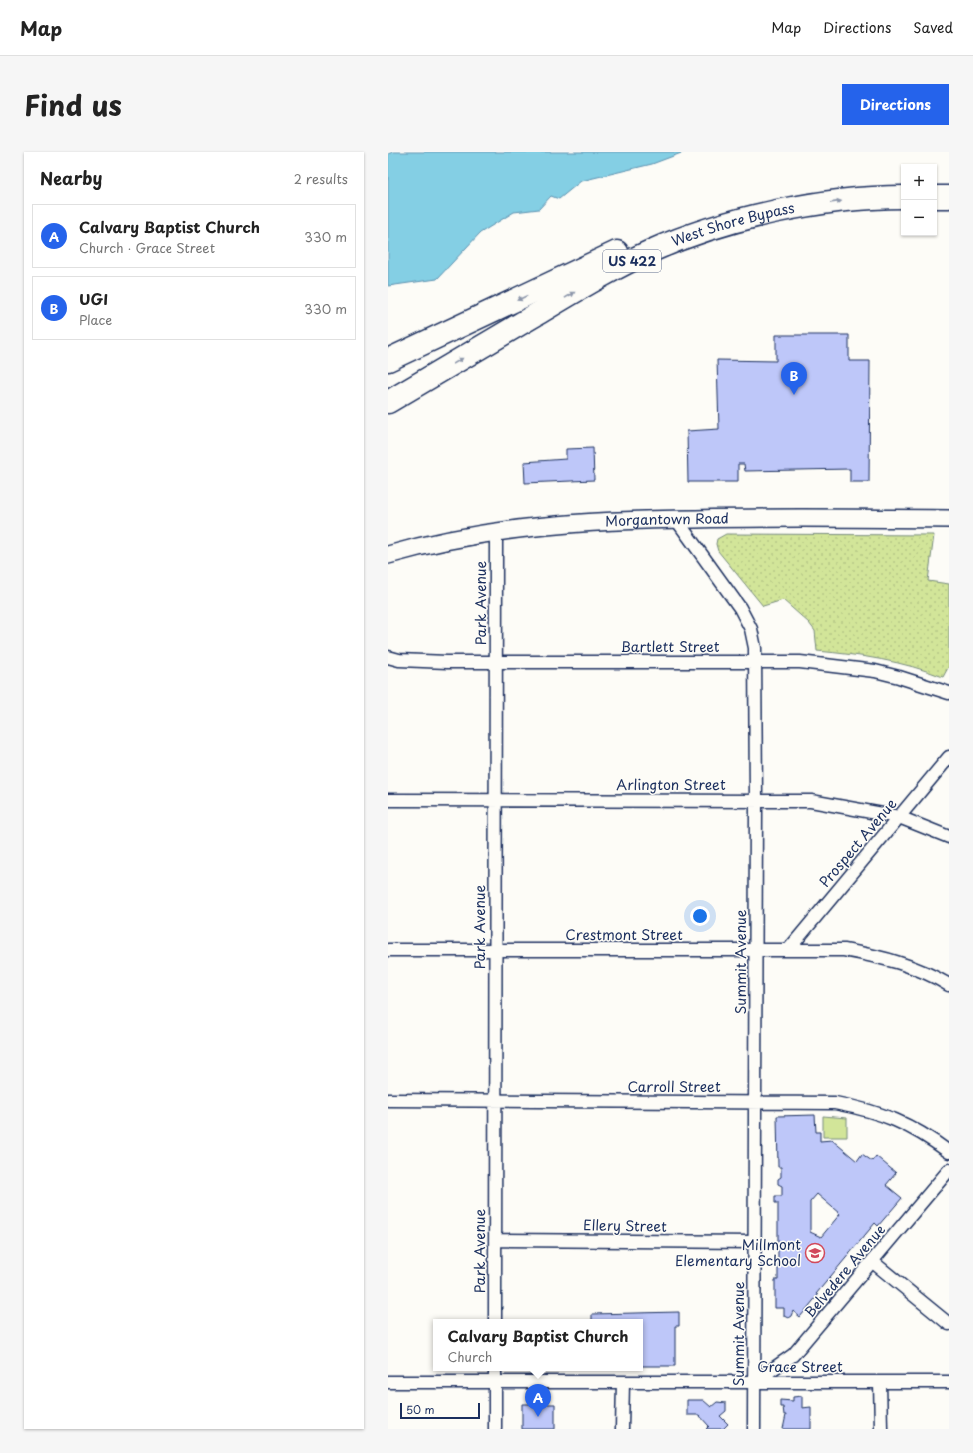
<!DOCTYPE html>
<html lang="en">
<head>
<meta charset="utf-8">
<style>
  :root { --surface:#fff; --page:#f6f6f6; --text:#222; --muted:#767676; --line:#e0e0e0; --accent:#2563eb }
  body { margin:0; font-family:"Playpen Sans",sans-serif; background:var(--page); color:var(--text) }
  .controls { position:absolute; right:12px; top:12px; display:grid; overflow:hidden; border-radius:0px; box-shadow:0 1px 3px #0004 }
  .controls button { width:36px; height:36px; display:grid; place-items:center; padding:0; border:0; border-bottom:1px solid var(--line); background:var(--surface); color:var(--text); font:20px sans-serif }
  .scale { position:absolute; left:12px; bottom:10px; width:80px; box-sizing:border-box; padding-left:4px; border:2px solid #1b2f5e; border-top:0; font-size:11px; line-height:14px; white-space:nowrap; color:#1b2f5e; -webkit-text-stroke:3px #fdfcf7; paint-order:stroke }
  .you { position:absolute; left:312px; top:764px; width:14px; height:14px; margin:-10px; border:3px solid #fff; border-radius:50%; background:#1a73e8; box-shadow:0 0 0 6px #1a73e833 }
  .badge { display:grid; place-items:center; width:26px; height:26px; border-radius:50%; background:var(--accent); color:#fff; font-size:13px; font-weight:700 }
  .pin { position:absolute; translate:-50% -33px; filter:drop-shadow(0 1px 2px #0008) }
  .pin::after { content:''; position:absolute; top:21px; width:14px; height:12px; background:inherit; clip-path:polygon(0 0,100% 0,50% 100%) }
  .popup { position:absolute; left:45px; top:1167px; width:210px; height:52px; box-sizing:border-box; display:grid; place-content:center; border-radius:0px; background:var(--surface); filter:drop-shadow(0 1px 3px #0005); font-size:13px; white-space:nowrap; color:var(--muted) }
  .popup b { font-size:15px; color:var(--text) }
  .popup::after { content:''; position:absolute; left:50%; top:100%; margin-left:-8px; border:8px solid transparent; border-top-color:var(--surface) }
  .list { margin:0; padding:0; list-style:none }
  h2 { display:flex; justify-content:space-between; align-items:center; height:52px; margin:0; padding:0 16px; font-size:17px }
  h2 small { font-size:13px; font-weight:400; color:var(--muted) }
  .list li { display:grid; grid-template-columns:26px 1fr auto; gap:12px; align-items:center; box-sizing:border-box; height:64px; margin:0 8px 8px; padding:0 8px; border:1px solid var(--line); border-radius:0px }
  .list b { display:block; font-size:15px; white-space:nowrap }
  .list p { margin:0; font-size:13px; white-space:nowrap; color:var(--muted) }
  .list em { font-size:13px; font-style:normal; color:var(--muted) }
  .map { position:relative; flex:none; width:561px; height:1277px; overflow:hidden; border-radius:0px }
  header { display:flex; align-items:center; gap:24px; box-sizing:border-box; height:56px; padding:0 20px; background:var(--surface); border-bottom:1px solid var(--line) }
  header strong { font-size:19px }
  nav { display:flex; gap:22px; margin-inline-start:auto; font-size:14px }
  .intro { display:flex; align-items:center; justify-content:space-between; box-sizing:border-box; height:96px; padding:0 24px }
  h1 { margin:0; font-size:28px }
  .button { padding:10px 18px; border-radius:0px; background:var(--accent); color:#fff; font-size:14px; font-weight:700 }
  main { display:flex; gap:24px; padding:0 24px }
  aside { flex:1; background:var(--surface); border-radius:0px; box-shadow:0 1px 3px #0004 }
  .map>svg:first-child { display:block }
  .grass { fill:url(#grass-dots); stroke:#768a7c }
  .pitch { fill:#d2e599; stroke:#768a7c }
  .water { fill:#84cfe4; stroke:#5a8fae }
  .building { fill:#bec7f9; stroke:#1b2f5e; fill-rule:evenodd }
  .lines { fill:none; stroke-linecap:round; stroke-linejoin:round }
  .minor-casing { stroke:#1b2f5e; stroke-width:15 }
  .secondary-casing { stroke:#1b2f5e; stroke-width:20 }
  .motorway-casing { stroke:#1b2f5e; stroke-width:25 }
  .minor { stroke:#fdfcf7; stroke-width:12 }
  .secondary { stroke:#fdfcf7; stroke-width:17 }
  .motorway { stroke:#fdfcf7; stroke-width:22 }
  .oneway { fill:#8c96aa }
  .labels { text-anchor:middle; stroke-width:3; stroke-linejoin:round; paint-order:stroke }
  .shield { fill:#fdfcf7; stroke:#5f6c8c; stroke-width:1 }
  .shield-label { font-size:13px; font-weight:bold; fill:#1b2f5e }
  .street-label { font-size:14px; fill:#1b2f5e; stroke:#fdfcf7 }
  .poi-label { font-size:14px; fill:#1b2f5e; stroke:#fdfcf7; text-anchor:end }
</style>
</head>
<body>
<header>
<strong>Map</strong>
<nav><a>Map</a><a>Directions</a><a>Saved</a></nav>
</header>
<div class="intro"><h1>Find us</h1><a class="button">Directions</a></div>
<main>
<aside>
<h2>Nearby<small>2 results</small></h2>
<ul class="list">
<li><span class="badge">A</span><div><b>Calvary Baptist Church</b><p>Church · Grace Street</p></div><em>330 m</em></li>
<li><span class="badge">B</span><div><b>UGI</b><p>Place</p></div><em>330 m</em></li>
</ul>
</aside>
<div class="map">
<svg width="561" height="1277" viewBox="0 0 561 1277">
  <defs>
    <pattern id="grass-dots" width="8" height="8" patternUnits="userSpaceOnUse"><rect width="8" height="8" fill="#d2e599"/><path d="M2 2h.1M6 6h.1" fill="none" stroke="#b4c586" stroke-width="1.8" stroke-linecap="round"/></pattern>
  </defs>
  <rect width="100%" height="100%" fill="#fdfcf7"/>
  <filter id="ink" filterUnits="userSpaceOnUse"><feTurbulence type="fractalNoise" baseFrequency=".025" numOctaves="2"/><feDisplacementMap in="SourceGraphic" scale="8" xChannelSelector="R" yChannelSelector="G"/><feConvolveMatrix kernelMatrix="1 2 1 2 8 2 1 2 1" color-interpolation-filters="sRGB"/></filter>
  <g filter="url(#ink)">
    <path class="grass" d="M338,382L546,383L540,429L561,432V514L555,525C515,509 473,503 429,499L427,479L421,471L395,448L375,454L330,399L328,392L329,387Z"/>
    <path class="pitch" d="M435,964L459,966V985H435Z"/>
    <path class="water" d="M5,0H296L264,12L193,29L171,47L163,44L151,57L126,60L92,81L49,127L0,134V2Z"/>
    <path class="building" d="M388,183H461V209H482L481,330H462V317L357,319L356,312H350V330H300L299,279L331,277L329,208L388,209Z
      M205,296L206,328L137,331L136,310L178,307V297Z
      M427,963L428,980H432V989L444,988L469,1009L474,1002L484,1009L488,1004L508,1021L498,1033L514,1046L490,1074L487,1071L428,1142L430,1143L412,1165L405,1159L403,1164L400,1166L396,1164V1156H387V1128H390V1051H387V1044H394V1034L390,1032V1027L393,1025V1015H390L389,964ZM429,1042L452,1062L433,1085L422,1080V1050Z
      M291,1160V1174H287V1214H252V1170H204V1162Z
      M414,1244V1256L423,1255V1277H395L398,1263H396L395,1255H392V1248L405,1249V1245Z
      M299,1248H315L323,1255L329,1250L338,1251V1259L332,1264L340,1272L335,1277H318L321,1274L311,1263H299Z
      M134,1252H167V1277H134Z"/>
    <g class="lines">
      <defs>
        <path id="minor" d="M288,367L352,456L363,477L367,496L368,649L366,1277
          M0,505L11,508L59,510H412L487,519L511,525L561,541
          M0,648L423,649L511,665L561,685
          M401,797L561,605
          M0,798H456C494,805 528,813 561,833
          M0,948L447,951C494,960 522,971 561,1000
          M107,1088L366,1090
          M485,1110L561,1172
          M107,1170L108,380
          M0,1230H561
          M366,1230L405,1203L561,1018
          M492,1230L493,1277
          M107,1277V1216
          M234,1277L235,1230"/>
        <g id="secondary">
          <path id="s1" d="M0,403C101,374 203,368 308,367C392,365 477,366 561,367"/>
        </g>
        <g id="motorway">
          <path d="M546,45H561"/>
          <path d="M0,208L229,100"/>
          <path id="s2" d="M0,250C50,221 99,191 149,162C186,140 223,117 263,99C337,66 434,45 516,45"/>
        </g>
      </defs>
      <use href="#minor" class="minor-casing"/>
      <use href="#secondary" class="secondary-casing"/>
      <use href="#motorway" class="motorway-casing"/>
      <use href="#minor" class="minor"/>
      <use href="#secondary" class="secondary"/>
      <use href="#motorway" class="motorway"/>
    </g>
    <defs><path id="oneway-solid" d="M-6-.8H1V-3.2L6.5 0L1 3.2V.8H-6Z"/></defs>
    <g class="oneway">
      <use href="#oneway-solid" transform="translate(448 50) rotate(-8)"/>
      <use href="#oneway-solid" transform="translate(182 143) rotate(-31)"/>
      <use href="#oneway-solid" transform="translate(134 146) rotate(155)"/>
      <use href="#oneway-solid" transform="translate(70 209) rotate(-31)"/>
    </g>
  </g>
  <defs>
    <symbol id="school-ring" viewBox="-11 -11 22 22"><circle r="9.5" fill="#fdfcf7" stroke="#d1495b" stroke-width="1.5"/><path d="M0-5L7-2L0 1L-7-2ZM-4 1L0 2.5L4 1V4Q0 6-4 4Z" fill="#d1495b"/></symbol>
  </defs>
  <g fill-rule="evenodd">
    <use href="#school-ring" x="416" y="1090" width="22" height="22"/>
  </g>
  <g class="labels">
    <rect class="shield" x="215" y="98" width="58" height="22" rx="3"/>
    <g class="shield-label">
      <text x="244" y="114">US 422</text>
    </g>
    <g class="street-label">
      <text dy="5" stroke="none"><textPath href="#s2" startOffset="390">West Shore Bypass</textPath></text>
      <text dy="5" stroke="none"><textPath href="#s1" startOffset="282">Morgantown Road</textPath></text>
      <text transform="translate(93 451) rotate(-90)" y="5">Park Avenue</text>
      <text x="282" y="500">Bartlett Street</text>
      <text x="283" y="638">Arlington Street</text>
      <text transform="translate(470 691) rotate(-50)" y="5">Prospect Avenue</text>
      <text transform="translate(92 775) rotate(-90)" y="5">Park Avenue</text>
      <text x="236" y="788">Crestmont Street</text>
      <text transform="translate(353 810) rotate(-90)" y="5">Summit Avenue</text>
      <text x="286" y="940">Carroll Street</text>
      <text transform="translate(237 1074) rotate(1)" y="5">Ellery Street</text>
      <text transform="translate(92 1099) rotate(-90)" y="5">Park Avenue</text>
      <text transform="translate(457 1119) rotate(-50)" y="5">Belvedere Avenue</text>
      <text transform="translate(351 1182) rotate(-90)" y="5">Summit Avenue</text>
      <text x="412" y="1220">Grace Street</text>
    </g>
    <g class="poi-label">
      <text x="413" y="1098">Millmont<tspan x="413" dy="16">Elementary School</tspan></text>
    </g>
  </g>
</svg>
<div class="controls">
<button>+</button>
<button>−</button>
</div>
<div class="scale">50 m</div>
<div class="you"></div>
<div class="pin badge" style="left:150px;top:1265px">A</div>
<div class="popup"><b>Calvary Baptist Church</b>Church</div>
<div class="pin badge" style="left:406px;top:243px">B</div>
</div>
</main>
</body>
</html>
